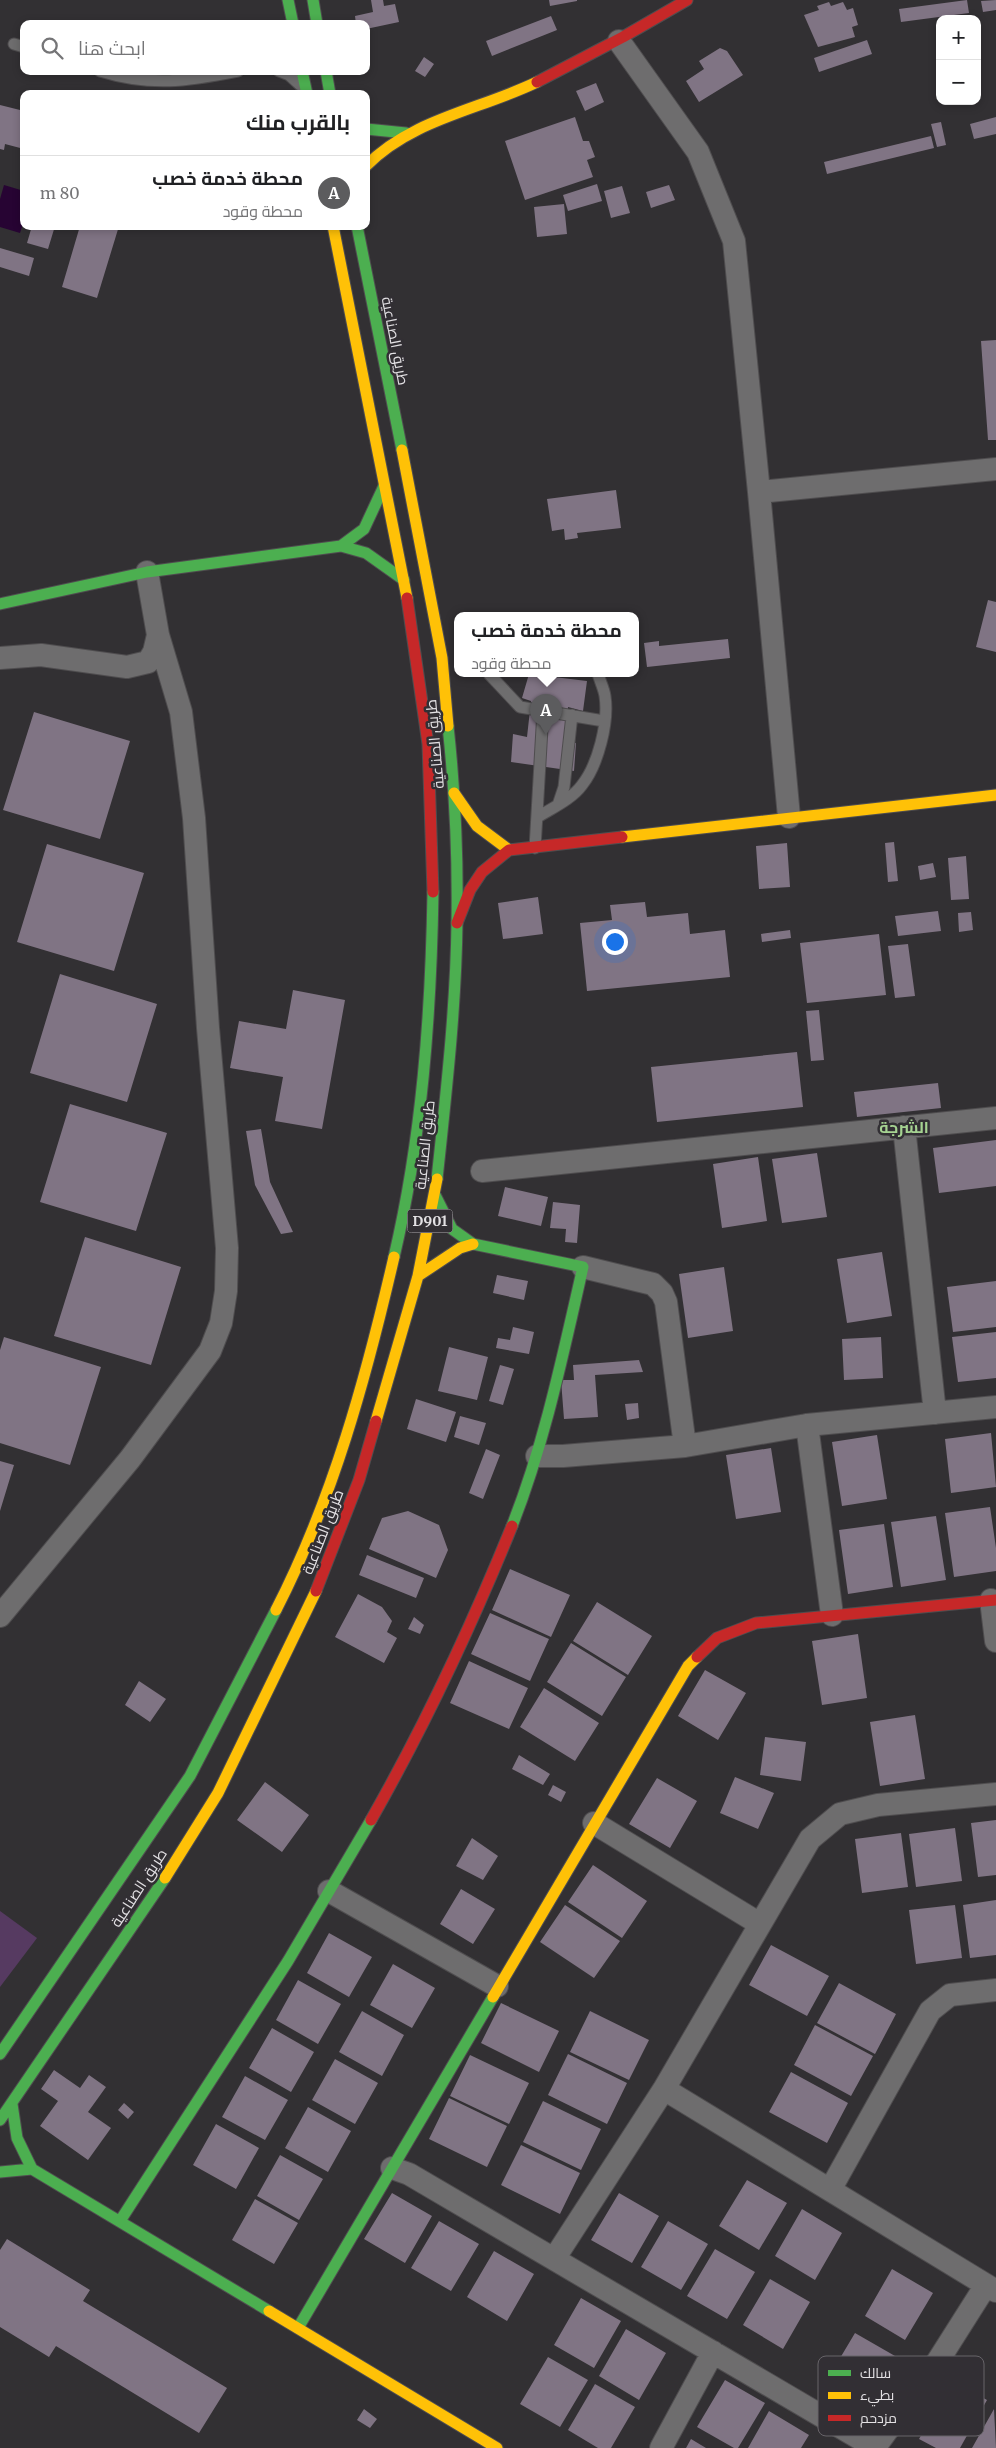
<!DOCTYPE html>
<html lang="ar">
<head>
<meta charset="utf-8">
<style>
  :root { --surface:#fff; --page:#f6f6f6; --text:#202124; --muted:#757577; --line:#e0e0e0; --accent:#5c5c5e }
  body { margin:0; font-family:Merriweather,Cairo,serif; background:var(--page); color:var(--text); direction:rtl }
  .controls { position:absolute; right:15px; top:15px; display:grid; overflow:hidden; border-radius:10px; box-shadow:0 2px 8px #0003 }
  .controls button { width:45px; height:45px; display:grid; place-items:center; padding:0; border:0; border-bottom:1px solid var(--line); background:var(--surface); color:var(--text); font:25px sans-serif }
  .you { position:absolute; left:614px; top:941px; width:18px; height:18px; margin:-12px; border:4px solid #fff; border-radius:50%; background:#1a73e8; box-shadow:0 0 0 8px #1a73e833 }
  .badge { display:grid; place-items:center; width:32px; height:32px; border-radius:50%; background:var(--accent); color:#fff; font-size:16px; font-weight:700 }
  .pin { position:absolute; translate:-50% -41px; filter:drop-shadow(0 1px 2px #0008) }
  .pin::after { content:''; position:absolute; top:26px; width:18px; height:15px; background:inherit; clip-path:polygon(0 0,100% 0,50% 100%) }
  .popup { position:absolute; left:454px; top:612px; width:185px; height:65px; box-sizing:border-box; display:grid; place-content:center; border-radius:10px; background:var(--surface); filter:drop-shadow(0 1px 4px #0005); font-size:16px; white-space:nowrap; color:var(--muted) }
  .popup b { font-size:19px; color:var(--text) }
  .popup::after { content:''; position:absolute; left:50%; top:100%; margin-left:-10px; border:10px solid transparent; border-top-color:var(--surface) }
  .list { margin:0; padding:0; list-style:none }
  h2 { display:flex; justify-content:space-between; align-items:center; height:65px; margin:0; padding:0 20px; font-size:21px }
  h2 small { font-size:16px; font-weight:400; color:var(--muted) }
  .list li { display:grid; grid-template-columns:32px 1fr auto; gap:15px; align-items:center; box-sizing:border-box; height:75px; padding:0 20px; border-top:1px solid var(--line) }
  .list b { display:block; font-size:19px; white-space:nowrap }
  .list p { margin:0; font-size:16px; white-space:nowrap; color:var(--muted) }
  .list em { font-size:16px; font-style:normal; color:var(--muted) }
  .icon { flex:none; width:28px; height:28px; fill:none; stroke:currentColor; stroke-width:2; stroke-linecap:round; stroke-linejoin:round }
  .map { position:relative; flex:none; width:996px; height:2448px; overflow:hidden; direction:ltr }
  .search { position:absolute; background:var(--surface); box-shadow:0 2px 8px #0003; left:20px; top:20px; width:350px; height:55px; display:flex; align-items:center; gap:12px; box-sizing:border-box; padding:0 18px; border-radius:10px; color:var(--muted); font-size:19px }
  .panel { position:absolute; background:var(--surface); box-shadow:0 2px 8px #0003; left:20px; top:90px; width:350px; height:140px; border-radius:10px; direction:rtl }
  .map>svg:first-child { display:block }
  .green { fill:#563a61 }
  .water { fill:#270433 }
  .building { fill:#807484 }
  .lines { fill:none; stroke-linecap:round; stroke-linejoin:round }
  .lane-casing { stroke:#4f4d4f; stroke-width:13 }
  .street-casing { stroke:#4f4d4f; stroke-width:24 }
  .fast-casing { stroke:#4f4d4f; stroke-width:13 }
  .slow-casing { stroke:#4f4d4f; stroke-width:13 }
  .jam-casing { stroke:#4f4d4f; stroke-width:13 }
  .lane { stroke:#6e6d6e; stroke-width:11 }
  .street { stroke:#6e6d6e; stroke-width:22 }
  .fast { stroke:#4caf50; stroke-width:11 }
  .slow { stroke:#ffc107; stroke-width:11 }
  .jam { stroke:#c62828; stroke-width:11 }
  .labels { text-anchor:middle; stroke-width:5; stroke-linejoin:round; paint-order:stroke }
  .shield { fill:#322f34; stroke:#aeacaf; stroke-width:1 }
  .shield-label { font-size:14px; font-weight:bold; fill:#e3e1e4 }
  .street-label { font-size:15px; fill:#e3e1e4; stroke:#322f34 }
  .neighbourhood-label { font-size:16px; font-weight:bold; fill:#a6d392; stroke:#322f34 }
  .key { fill:#322f34; stroke:#676469; stroke-width:1 }
  .key-label { font-size:14px; fill:#e3e1e4 }
</style>
</head>
<body>
<div class="map">
<svg width="996" height="2448" viewBox="0 0 996 2448">
  <rect width="100%" height="100%" fill="#323033"/>
  <path class="green" d="M0,1911L37,1938L0,1987Z"/>
  <path class="water" d="M4,185L24,191V220L20,233L0,227V199Z"/>
  <path class="building" d="M371,0H383L384,6L395,4L399,22L366,29V24H356L355,16L373,12Z
    M549,0H577V1L550,6Z
    M967,0L969,13L901,22L899,9Z
    M996,0V10L983,12L981,1Z
    M829,2L831,6L843,2L847,10L853,8L858,25L852,27L855,37L818,47L804,15L819,10L817,6Z
    M551,16L557,30L492,56L486,41Z
    M867,40L872,54L819,72L814,58Z
    M720,48L727,51L743,75L699,102L686,81L704,69L699,61Z
    M424,57L434,64L425,77L415,71Z
    M596,83L604,102L585,111L576,91Z
    M0,105L24,111V149L5,144L4,150L0,149Z
    M575,117L583,141H589L595,157L587,160L593,177L525,200L505,141Z
    M996,117V134L974,139L970,124Z
    M941,122L946,145L937,147L931,124Z
    M931,136L934,148L827,174L824,162Z
    M597,184L602,201L568,211L563,195Z
    M669,185L675,200L651,208L646,192Z
    M622,186L630,213L611,218L604,191Z
    M564,204L567,234L537,237L534,207Z
    M32,226H55L48,249L27,243Z
    M80,226H119L97,298L62,287Z
    M0,248L34,258L29,276L0,267Z
    M996,340V440H988L981,341Z
    M616,490L621,528L577,533L578,538L565,540L564,529L552,531L547,499Z
    M988,600L996,602V652L976,647Z
    M728,639L730,658L647,667L644,643L659,641V646Z
    M529,674L587,681L583,711L568,707L565,742L576,743L574,771L511,762L513,734L527,737L531,701L522,698Z
    M34,712L130,741L100,839L3,810Z
    M894,842L898,881L888,882L885,843Z
    M787,843L790,887L759,889L756,846Z
    M47,844L144,873L114,971L17,942Z
    M966,856L969,899L951,900L948,858Z
    M933,863L936,877L920,880L918,866Z
    M538,897L543,934L503,939L498,903Z
    M645,902L647,917L688,913L690,934L725,930L730,977L587,991L580,923L612,920L610,905Z
    M938,911L941,931L898,936L895,916Z
    M971,912L973,930L959,932L958,913Z
    M790,930L791,938L762,942L761,934Z
    M879,934L886,995L807,1003L800,943Z
    M908,944L915,996L895,998L888,946Z
    M60,974L157,1004L127,1102L30,1073Z
    M293,990L345,1000L322,1129L275,1121L283,1077L230,1068L239,1021L286,1029Z
    M819,1010L824,1060L811,1061L806,1011Z
    M797,1052L803,1107L657,1122L651,1067Z
    M938,1083L941,1108L857,1117L854,1092Z
    M70,1104L167,1133L136,1231L40,1202Z
    M261,1129L270,1182L293,1232L281,1234L255,1185L246,1131Z
    M996,1140V1186L939,1193L933,1148Z
    M817,1153L827,1217L782,1223L772,1159Z
    M758,1157L767,1221L722,1228L713,1164Z
    M505,1187L548,1197L541,1226L498,1216Z
    M553,1202L580,1205L577,1243L565,1242L566,1229L550,1228Z
    M85,1237L181,1267L151,1365L54,1336Z
    M882,1252L892,1316L847,1323L837,1259Z
    M724,1267L733,1331L688,1338L679,1274Z
    M497,1275L528,1281L524,1300L493,1293Z
    M996,1281V1327L953,1332L947,1287Z
    M513,1327L534,1332L529,1354L496,1348L498,1338L510,1340Z
    M996,1332V1378L958,1382L952,1337Z
    M4,1337L101,1367L70,1465L0,1443V1350Z
    M881,1337L883,1378L844,1380L842,1339Z
    M449,1347L488,1357L477,1400L438,1391Z
    M639,1360L643,1372L595,1375L598,1417L564,1419L561,1380H574L573,1365Z
    M500,1365L514,1369L503,1405L489,1401Z
    M416,1399L456,1412L446,1442L407,1429Z
    M638,1403L639,1418L627,1420L625,1404Z
    M460,1416L486,1423L479,1445L454,1437Z
    M991,1433L996,1487L951,1493L945,1439Z
    M877,1435L887,1499L842,1506L832,1442Z
    M771,1448L781,1512L736,1519L726,1455Z
    M486,1449L500,1455L483,1499L469,1493Z
    M0,1461L14,1465L0,1511Z
    M990,1507L996,1548V1571L954,1577L945,1513Z
    M408,1511L439,1525L448,1550L436,1578L369,1549L382,1518Z
    M936,1516L946,1580L901,1587L891,1522Z
    M884,1524L893,1587L848,1594L839,1530Z
    M367,1555L424,1578L416,1598L359,1575Z
    M510,1569L570,1595L551,1637L492,1610Z
    M358,1594L382,1607L392,1621L387,1632L397,1638L384,1663L335,1637Z
    M597,1602L652,1636L628,1675L573,1641Z
    M490,1613L549,1639L530,1681L471,1654Z
    M414,1617L424,1625L420,1634L408,1629Z
    M858,1634L867,1698L822,1705L812,1641Z
    M571,1643L626,1677L602,1716L547,1682Z
    M469,1661L528,1688L509,1729L450,1703Z
    M705,1670L746,1693L718,1740L678,1716Z
    M139,1681L166,1699L150,1722L125,1705Z
    M544,1688L599,1723L575,1761L520,1727Z
    M915,1715L925,1779L880,1786L870,1722Z
    M765,1737L806,1742L801,1781L760,1775Z
    M519,1755L550,1774L543,1785L512,1769Z
    M735,1777L774,1793L758,1829L720,1813Z
    M657,1778L697,1801L670,1848L629,1824Z
    M265,1782L309,1815L282,1852L237,1820Z
    M553,1785L566,1792L561,1802L548,1795Z
    M996,1820V1875L978,1877L971,1823Z
    M955,1828L962,1881L916,1887L909,1834Z
    M901,1833L908,1887L862,1893L855,1839Z
    M472,1838L498,1856L483,1880L456,1866Z
    M593,1865L647,1901L622,1938L568,1902Z
    M461,1889L495,1909L473,1944L440,1924Z
    M996,1900V1955L970,1958L963,1905Z
    M565,1905L620,1941L594,1978L540,1942Z
    M955,1905L962,1958L916,1964L909,1910Z
    M329,1933L372,1957L349,1997L307,1973Z
    M771,1945L829,1976L807,2016L749,1985Z
    M393,1964L435,1988L412,2028L370,2005Z
    M298,1980L341,2004L318,2044L276,2020Z
    M839,1983L896,2014L875,2054L817,2023Z
    M501,2003L559,2031L539,2072L481,2043Z
    M362,2011L404,2035L382,2076L339,2052Z
    M590,2011L649,2040L629,2080L570,2052Z
    M815,2025L873,2056L851,2096L794,2065Z
    M272,2028L314,2052L291,2092L249,2068Z
    M568,2054L627,2083L607,2124L548,2095Z
    M470,2055L529,2083L509,2124L450,2096Z
    M335,2059L378,2083L355,2124L312,2100Z
    M54,2070L80,2088L89,2075L106,2087L88,2112L111,2128L88,2160L40,2126L58,2101L41,2089Z
    M791,2072L848,2103L827,2143L769,2112Z
    M245,2076L288,2100L265,2140L222,2117Z
    M449,2098L507,2126L487,2167L429,2139Z
    M543,2101L601,2129L581,2170L523,2142Z
    M124,2103L134,2112L128,2119L118,2110Z
    M308,2107L351,2131L328,2172L285,2148Z
    M216,2124L259,2148L236,2189L193,2165Z
    M521,2145L580,2173L560,2214L501,2185Z
    M280,2155L323,2179L299,2220L257,2196Z
    M747,2180L787,2203L759,2250L719,2226Z
    M392,2193L432,2216L405,2263L364,2239Z
    M619,2193L659,2216L632,2263L591,2240Z
    M255,2199L298,2223L274,2264L232,2240Z
    M802,2209L842,2233L815,2280L775,2256Z
    M439,2221L479,2244L451,2291L411,2268Z
    M668,2221L708,2244L681,2290L641,2267Z
    M7,2239L90,2290L83,2301L227,2388L199,2433L56,2346L49,2357L0,2327V2250Z
    M715,2249L755,2272L727,2319L687,2296Z
    M494,2251L534,2274L507,2321L467,2297Z
    M892,2269L933,2293L905,2340L865,2316Z
    M770,2279L810,2302L783,2349L743,2325Z
    M581,2298L621,2321L594,2368L554,2345Z
    M626,2329L666,2353L639,2400L599,2376Z
    M855,2333L895,2356L867,2403L827,2380Z
    M548,2357L588,2380L560,2427L520,2404Z
    M725,2380L765,2403L738,2448H734L697,2427Z
    M952,2381L987,2400L960,2448H936L919,2439Z
    M595,2384L635,2407L611,2448H598L568,2430Z
    M364,2409L377,2419L370,2428L357,2420Z
    M994,2409L996,2448H972Z
    M769,2411L809,2435L801,2448H748Z
    M691,2439L706,2448H686Z"/>
  <g class="lines">
    <defs>
      <path id="lane" d="M14,44L24,47
        M100,71C152,87 187,81 238,71
        M279,71L289,75L300,85
        M489,674L520,707L604,721
        M558,805L564,787L572,715
        M538,817C552,808 572,799 582,785C598,765 609,722 605,696C604,689 600,681 598,674
        M535,848L543,711"/>
      <path id="street" d="M619,41L698,152L734,241L759,492L996,469
        M759,492L789,817
        M0,658L41,655L127,667L148,662L154,652L158,635
        M904,1127L935,1413
        M482,1171L996,1118
        M583,1267L653,1284L662,1293L666,1302L685,1446L807,1425L996,1407
        M807,1425L832,1615
        M537,1456H563L685,1446
        M991,1600L996,1641
        M0,1616L130,1459L210,1351L221,1323L226,1291L227,1248L208,1028L194,818L181,712L158,635L147,572
        M594,1823L760,1924
        M329,1891L497,1986
        M664,2089L996,2291
        M392,2168L409,2174L876,2448
        M830,2190L930,2011L950,1995L996,1990
        M554,2259L664,2089L810,1839L840,1814L878,1805L996,1794
        M875,2447L936,2364L986,2285
        M661,2448L713,2352"/>
      <path id="fast" d="M288,0L293,24
        M313,0L317,24
        M302,71L307,94
        M326,71L330,94
        M366,129L406,133
        M357,226L402,450
        M341,546L364,529L384,486
        M0,604L147,572L341,546L366,553L404,580
        M437,1179C446,1094 456,1008 457,922C458,857 455,791 448,726
        M435,1195L452,1229L473,1244L583,1267C563,1354 545,1442 512,1526
        M394,1257C422,1138 431,1015 433,892
        M0,2054L190,1776L276,1610
        M12,2104L17,2138L32,2169L269,2311
        M0,2120L165,1878
        M0,2172L32,2169
        M120,2221L288,1961L371,1820
        M298,2328L493,1997"/>
      <path id="slow" d="M366,166C412,119 479,110 537,82
        M333,226L407,598
        M402,450L442,658L448,726
        M454,793L477,826L509,850
        M622,837L996,795
        M418,1276L460,1248L473,1244
        M376,1421L418,1276L437,1179
        M276,1610C333,1499 366,1378 394,1257
        M165,1878L218,1793L316,1591
        M493,1997L688,1666L697,1657
        M269,2311L497,2448"/>
      <path id="jam" d="M537,82L623,37L687,0
        M407,598L428,744L433,892
        M457,923L470,890L482,872L509,850L622,837
        M316,1591L359,1480L376,1421
        M697,1657L717,1638L756,1623L996,1600
        M371,1820C425,1725 471,1627 512,1526"/>
    </defs>
    <use href="#lane" class="lane-casing"/>
    <use href="#street" class="street-casing"/>
    <use href="#fast" class="fast-casing"/>
    <use href="#slow" class="slow-casing"/>
    <use href="#jam" class="jam-casing"/>
    <use href="#lane" class="lane"/>
    <use href="#street" class="street"/>
    <use href="#fast" class="fast"/>
    <use href="#slow" class="slow"/>
    <use href="#jam" class="jam"/>
  </g>
  <g class="labels">
    <rect class="shield" x="407.5" y="1209.5" width="45" height="23" rx="4"/>
    <g class="shield-label">
      <text x="430" y="1226">D901</text>
    </g>
    <g class="street-label">
      <text transform="translate(395 341) rotate(79)" y="5">طريق الصناعية</text>
      <text transform="translate(435 744) rotate(-95)" y="5">طريق الصناعية</text>
      <text transform="translate(425 1145) rotate(-84)" y="5">طريق الصناعية</text>
      <text transform="translate(323 1532) rotate(-69)" y="5">طريق الصناعية</text>
      <text transform="translate(139 1888) rotate(-57)" y="5">طريق الصناعية</text>
    </g>
    <g class="neighbourhood-label">
      <text x="904" y="1133">الشرجة</text>
    </g>
  </g>
  <rect x="818" y="2356" width="166" height="80" rx="8" class="key"/>
  <rect x="828" y="2370" width="23" height="6" fill="#4caf50"/>
  <rect x="828" y="2392" width="23" height="7" fill="#ffc107"/>
  <rect x="828" y="2415" width="23" height="6" fill="#c62828"/>
  <g class="key-label">
    <text x="860" y="2378">سالك</text>
    <text x="860" y="2400">بطيء</text>
    <text x="860" y="2423">مزدحم</text>
  </g>
</svg>
<div class="controls">
<button>+</button>
<button>−</button>
</div>
<div class="you"></div>
<div class="pin badge" style="left:546px;top:735px">A</div>
<div class="popup"><b>محطة خدمة خصب</b>محطة وقود</div>
<div class="search"><svg class="icon" aria-label="search" viewBox="0 0 24 24"><circle cx="10" cy="10" r="6"/><path d="M15 15l6 6"/></svg>ابحث هنا</div>
<section class="panel">
<h2>بالقرب منك<small></small></h2>
<ul class="list">
<li><span class="badge">A</span><div><b>محطة خدمة خصب</b><p>محطة وقود</p></div><em>80 m</em></li>
</ul>
</section>
</div>
</body>
</html>
